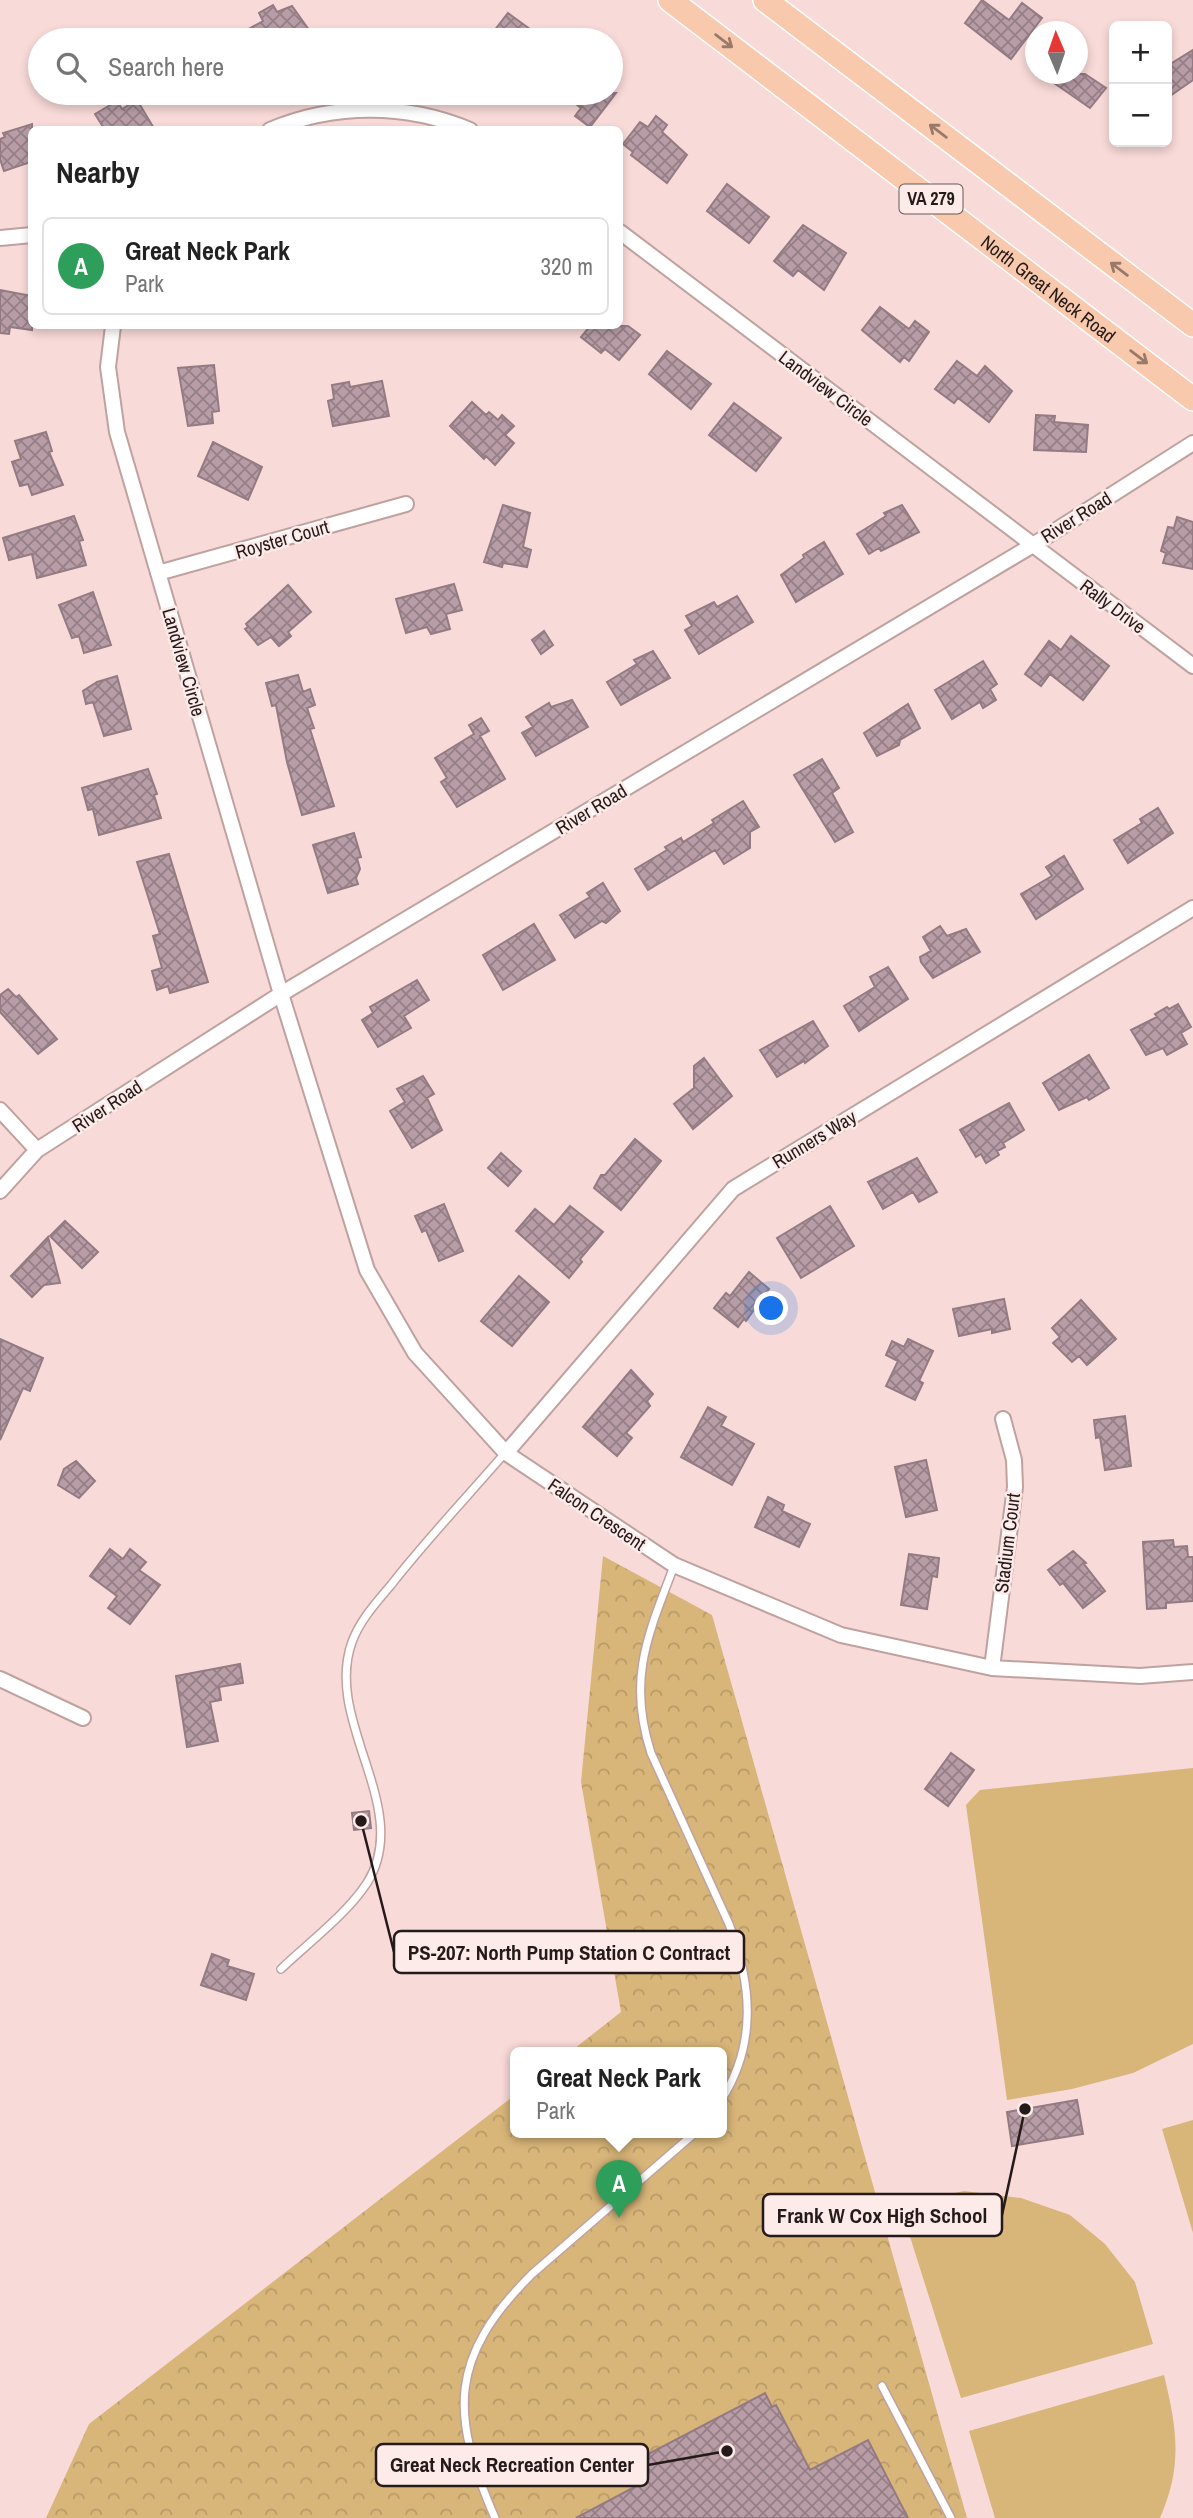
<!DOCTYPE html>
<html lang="en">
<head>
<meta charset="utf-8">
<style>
  :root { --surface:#fff; --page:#f6f6f6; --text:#222; --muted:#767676; --line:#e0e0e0; --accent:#db2777 }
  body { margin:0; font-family:"Archivo Narrow",sans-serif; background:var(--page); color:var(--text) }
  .controls { position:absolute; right:21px; top:21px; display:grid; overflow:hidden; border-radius:10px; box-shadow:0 4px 10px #0003 }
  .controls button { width:63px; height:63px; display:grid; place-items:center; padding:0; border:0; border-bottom:2px solid var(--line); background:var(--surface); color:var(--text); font:35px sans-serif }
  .compass { position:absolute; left:1025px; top:21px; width:63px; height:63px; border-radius:50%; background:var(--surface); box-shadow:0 4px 10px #0003; rotate:358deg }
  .you { position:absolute; left:772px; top:1309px; width:24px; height:24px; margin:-18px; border:5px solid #fff; border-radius:50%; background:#1a73e8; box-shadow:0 0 0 10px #1a73e833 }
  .badge { display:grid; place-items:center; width:46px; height:46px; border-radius:50%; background:var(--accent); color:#fff; font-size:23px; font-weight:700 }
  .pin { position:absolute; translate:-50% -58px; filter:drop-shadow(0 2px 4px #0008) }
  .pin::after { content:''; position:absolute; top:37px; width:24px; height:21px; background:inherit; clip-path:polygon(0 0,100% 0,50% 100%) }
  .popup { position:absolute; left:510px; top:2047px; width:217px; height:91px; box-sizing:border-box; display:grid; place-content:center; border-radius:10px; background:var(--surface); filter:drop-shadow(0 2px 5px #0005); font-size:23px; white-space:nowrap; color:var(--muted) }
  .popup b { font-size:26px; color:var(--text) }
  .popup::after { content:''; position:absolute; left:50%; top:100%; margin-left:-14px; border:14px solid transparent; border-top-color:var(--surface) }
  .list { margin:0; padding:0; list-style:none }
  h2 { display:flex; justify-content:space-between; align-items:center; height:91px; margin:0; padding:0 28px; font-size:30px }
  h2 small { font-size:23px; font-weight:400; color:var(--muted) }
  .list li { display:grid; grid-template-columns:46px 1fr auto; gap:21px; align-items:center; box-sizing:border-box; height:98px; margin:0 14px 14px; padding:0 14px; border:2px solid var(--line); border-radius:10px }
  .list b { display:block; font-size:26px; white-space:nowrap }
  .list p { margin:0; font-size:23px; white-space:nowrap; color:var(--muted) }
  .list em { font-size:23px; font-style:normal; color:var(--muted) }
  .icon { flex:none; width:38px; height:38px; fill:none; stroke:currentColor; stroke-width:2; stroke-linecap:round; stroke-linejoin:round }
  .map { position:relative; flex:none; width:1193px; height:2518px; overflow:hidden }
  .search { position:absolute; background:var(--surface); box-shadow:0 4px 10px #0003; left:28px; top:28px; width:595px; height:77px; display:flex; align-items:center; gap:18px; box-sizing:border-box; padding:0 24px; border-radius:38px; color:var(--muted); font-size:26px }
  .panel { position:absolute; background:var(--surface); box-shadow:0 4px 10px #0003; left:28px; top:126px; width:595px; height:203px; border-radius:10px }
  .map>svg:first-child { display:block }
  .forest { fill:url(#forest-crowns) }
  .garden { fill:#d8b579 }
  .building { fill:url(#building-cross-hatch); stroke:#947b83; stroke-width:2 }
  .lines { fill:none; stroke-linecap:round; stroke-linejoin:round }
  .service-casing { stroke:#bfa2a0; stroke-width:10 }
  .minor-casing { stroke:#bfa2a0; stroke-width:18 }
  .primary-casing { stroke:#fff; stroke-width:26 }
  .service { stroke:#fff; stroke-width:7 }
  .minor { stroke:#fff; stroke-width:14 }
  .primary { stroke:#f8c9ac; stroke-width:23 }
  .oneway { stroke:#997a6a }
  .labels { text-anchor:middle; stroke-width:5; stroke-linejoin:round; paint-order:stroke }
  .shield { fill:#fdebe9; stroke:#655957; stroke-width:2 }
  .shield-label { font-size:18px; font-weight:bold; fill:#241a19 }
  .street-label { font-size:19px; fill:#241a19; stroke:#fdebe9 }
  .leader { fill:none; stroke:#241a19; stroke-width:2.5 }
  .callout-dot { fill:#241a19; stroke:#fdebe9; stroke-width:2.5 }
  .callout { fill:#fdebe9; stroke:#241a19; stroke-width:2.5 }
  .callout-label { font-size:21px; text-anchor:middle; font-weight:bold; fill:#241a19 }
</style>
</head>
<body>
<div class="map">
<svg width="1193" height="2518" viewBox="0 0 1193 2518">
  <defs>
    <pattern id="forest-crowns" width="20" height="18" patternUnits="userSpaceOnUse" patternTransform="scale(1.75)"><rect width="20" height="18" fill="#d8b579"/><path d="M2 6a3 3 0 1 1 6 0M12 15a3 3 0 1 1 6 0" fill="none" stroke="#b99b68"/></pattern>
    <pattern id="building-cross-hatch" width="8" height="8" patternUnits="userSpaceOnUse" patternTransform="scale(1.75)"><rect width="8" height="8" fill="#b89da6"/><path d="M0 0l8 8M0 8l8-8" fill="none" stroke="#957f86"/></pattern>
  </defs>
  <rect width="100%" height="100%" fill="#f8dad8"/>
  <path class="forest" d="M603,1556L712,1615L967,2518H46L89,2424L516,2094V2132H722V2052H570L621,2012L581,1782Z"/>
  <path class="garden" d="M1193,1768V2044L1133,2073L1072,2089L1007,2100L966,1805L980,1790Z
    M1193,2120V2233L1162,2129Z
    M964,2191L1021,2198L1070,2215L1105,2244L1135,2282L1153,2344L961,2398L900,2205Z
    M1164,2375C1177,2430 1183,2465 1160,2518H995L969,2431Z"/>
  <path class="building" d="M982,0L1009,20L1022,3L1042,18L1011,59L965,23Z
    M273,5L277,12L292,6L309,30L292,40H229L263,21L259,13Z
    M508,13L512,16L545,40H487Z
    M1193,50V80L1167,98V66Z
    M1041,74H1085L1106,88L1090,108Z
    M562,93H616L590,127L575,116L581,108Z
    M137,100L155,130H105L95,114L117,101L122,109Z
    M656,116L667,125L662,132L687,155L667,183L631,155L633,152L623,144L640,122L648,127Z
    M32,124V158L28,163L4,171L0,159V139L5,137L3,133Z
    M727,184L769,217L749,243L707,211Z
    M803,225L846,253L824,290L798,270L793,276L774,261Z
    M0,290L32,296V330L10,327L9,334L0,333Z
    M880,307L909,329L915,321L929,332L909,361L904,357L900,362L862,330Z
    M590,326H628L640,335L619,360L605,349L601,353L581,337Z
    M667,351L711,384L691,409L649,374Z
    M957,361L977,376L985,366L1012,391L989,422L958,398L954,403L935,389Z
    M214,365L219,411L212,412L213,423L188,426L178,368Z
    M382,381L389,416L333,426L328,401L334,399L332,385L349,382L350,387Z
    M472,402L486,415L489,412L498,420L502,415L514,426L505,435L514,443L495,465L486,456L484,459L450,426Z
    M734,403L781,438L756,471L709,435Z
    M1036,415L1055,416L1054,422L1088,425L1086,452L1034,450Z
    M46,432L52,451L49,452L63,485L32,495L28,484L20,486L12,462L21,459L15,441Z
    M213,442L262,467L248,500L198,476Z
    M503,505L530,513L523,547L531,550L527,567L503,563L502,567L484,562Z
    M902,505L919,532L881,551L879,548L869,554L857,534L886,516L884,513Z
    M74,516L83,540L79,541L86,565L37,578L32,554L9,560L3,538Z
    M1177,517L1193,522V569L1163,563L1166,553L1161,551L1168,527L1174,528Z
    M824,542L843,574L796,602L781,575L804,558L803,555Z
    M454,584L462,610L446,614L450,629L431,634L427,627L406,633L396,599Z
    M288,585L311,612L288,632L291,636L279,646L271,637L258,645L245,629L248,627L246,624Z
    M93,592L111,645L84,653L79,636L72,638L59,605Z
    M737,596L753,622L699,654L685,630L692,626L686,616L714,602L717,607Z
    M544,631L553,645L541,654L532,640Z
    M1071,636L1109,666L1083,700L1050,674L1041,686L1025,674L1049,641L1061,650Z
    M653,651L670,678L621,705L607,682L637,664L634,660Z
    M983,661L997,684L990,689L996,700L983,708L980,702L952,719L935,690Z
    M298,675L303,692L310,689L315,705L307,708L314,728L310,729L334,806L302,815L287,762L276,705L272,706L266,683Z
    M117,676L131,729L104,736L93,702L86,704L83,691L97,682Z
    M572,700L588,727L536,756L522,733L533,727L526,717L549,703L551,707Z
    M908,704L920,728L900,740L899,745L877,756L864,733Z
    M481,718L489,731L480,736L505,779L457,807L441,782L447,778L435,758L474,734L469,725Z
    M822,759L839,788L832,793L853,832L835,842L794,775Z
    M148,769L157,794L154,795L161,818L99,835L93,809L88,810L82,788Z
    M743,801L759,827L750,832V848L724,864L715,850L648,890L635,869L667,850L665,847L681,838L683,842L714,823L712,820Z
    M1158,808L1173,833L1128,863L1114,840L1142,823L1140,819Z
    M354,833L361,857L357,858L360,869L356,878L358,884L328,893L313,845Z
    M169,854L208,982L170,993L168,986L157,990L152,971L162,968L153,936L160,934L137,862Z
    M1064,856L1083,889L1036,919L1021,894L1052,876L1046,867Z
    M603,883L620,911L606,923L602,921L575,938L560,915L590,897L587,893Z
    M534,924L555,960L503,990L483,955Z
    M940,926L947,936L966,929L980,952L933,978L921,962L920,957L931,951L923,937Z
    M888,967L908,999L859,1031L844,1006L875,987L870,977Z
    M417,980L429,1000L404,1016L411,1028L378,1047L362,1020L373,1013L370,1007Z
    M8,989L16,997L19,995L57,1039L38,1054L0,1012V995Z
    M1178,1004L1191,1027L1181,1033L1187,1044L1167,1055L1163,1048L1146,1055L1131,1030L1157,1017L1155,1014L1167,1007L1169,1009Z
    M813,1021L828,1046L805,1063L804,1061L777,1077L760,1050Z
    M1089,1055L1109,1088L1089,1100L1087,1097L1059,1110L1043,1083Z
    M704,1058L732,1096L693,1129L674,1104L694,1088V1066Z
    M423,1076L434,1094L427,1098L442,1130L412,1148L390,1111L405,1102L397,1089Z
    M1009,1103L1024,1130L1003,1143L1005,1147L997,1151L999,1155L986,1163L981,1154L976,1157L960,1130Z
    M635,1139L661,1161L621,1210L594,1188L601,1175H605Z
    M501,1153L521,1171L508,1186L488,1168Z
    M917,1158L937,1192L919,1202L913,1192L883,1209L868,1182Z
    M444,1204L463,1251L439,1261L426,1230L422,1232L415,1216Z
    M570,1206L603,1232L580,1259L582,1262L569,1278L516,1231L535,1209L554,1225Z
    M830,1206L854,1246L801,1278L777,1238Z
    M65,1221L98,1252L82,1268L50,1236Z
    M48,1237L60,1283L44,1285L32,1297L11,1276Z
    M749,1272L769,1289L746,1321L744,1319L738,1327L714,1308L726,1293L730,1296Z
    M519,1276L549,1302L512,1346L481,1321Z
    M1004,1299L1010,1329L992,1333V1329L959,1336L953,1309Z
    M1081,1300L1116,1339L1087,1365L1079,1356L1072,1362L1053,1343L1060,1337L1052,1328Z
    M0,1339L43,1358L30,1391L23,1388L0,1440Z
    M908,1339L933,1351L919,1381L923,1383L915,1400L886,1386L898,1361L886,1355L892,1341L904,1347Z
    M631,1370L653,1394L647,1401L650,1406L626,1433L632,1438L617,1456L583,1427Z
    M708,1407L726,1417L721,1426L754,1444L732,1485L681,1457Z
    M1125,1416L1131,1466L1105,1470L1100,1437L1096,1438L1094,1420Z
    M926,1460L937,1510L906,1517L895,1467Z
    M76,1461L95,1481L79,1498L58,1485L64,1469Z
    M768,1497L784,1505L782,1511L810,1524L799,1547L755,1527Z
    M1173,1540L1174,1547L1187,1546L1188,1557H1193V1601L1166,1603V1608L1147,1609L1143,1542Z
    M110,1549L123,1559L130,1549L146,1562L139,1570L160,1585L130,1624L108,1608L117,1596L90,1576Z
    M1073,1551L1086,1563L1084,1564L1105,1591L1083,1608L1063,1583L1060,1585L1048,1570Z
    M909,1554L939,1558L937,1577L932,1576L927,1609L901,1605Z
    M240,1664L243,1683L219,1687L221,1700L210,1702L218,1741L187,1747L176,1676Z
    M951,1753L974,1770L948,1806L925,1789Z
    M369,1811L371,1828L354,1830L352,1813Z
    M212,1954L229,1960L227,1966L254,1974L246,2000L201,1985Z
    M1077,2100L1083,2134L1012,2146L1007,2112Z
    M765,2393L772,2407L776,2405L810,2470L868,2440L908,2518H576L646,2481L635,2461Z"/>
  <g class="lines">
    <defs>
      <path id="service" d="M674,1566C648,1635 627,1679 651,1753L729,1924C752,1984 757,2043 722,2099
        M281,1969C307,1944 347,1914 367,1883C414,1808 323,1722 352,1642C360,1620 376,1603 391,1585C427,1539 467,1497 505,1453
        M882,2386L951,2518
        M495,2518C450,2414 448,2358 532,2274L696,2132"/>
      <path id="minor" d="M384,110L386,93
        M270,130C334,103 406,103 470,130
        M620,232L1193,666
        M0,238L32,235
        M113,326L108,367L117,432L281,994L367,1270L415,1353L506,1453L674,1565L841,1635L992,1668L1140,1676L1193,1672
        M158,573L406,504
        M0,1110L37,1150
        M0,1191L37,1150L281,994L1033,545L1193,443
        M506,1453L733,1189L1193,908
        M992,1668L1015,1487L1014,1460L1003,1419
        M0,1679L83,1718"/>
      <g id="primary">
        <path id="s1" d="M670,0L1193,399"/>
        <path d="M765,0L1193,325"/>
      </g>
    </defs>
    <use href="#service" class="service-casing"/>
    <use href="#minor" class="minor-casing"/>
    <use href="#primary" class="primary-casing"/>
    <use href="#service" class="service"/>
    <use href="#minor" class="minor"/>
    <use href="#primary" class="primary"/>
  </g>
  <defs><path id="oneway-shaft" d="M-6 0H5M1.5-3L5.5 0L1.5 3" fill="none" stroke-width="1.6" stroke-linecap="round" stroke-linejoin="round" transform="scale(1.75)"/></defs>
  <g class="oneway">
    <use href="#oneway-shaft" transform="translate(724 41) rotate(37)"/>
    <use href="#oneway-shaft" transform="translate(938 131) rotate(-143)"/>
    <use href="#oneway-shaft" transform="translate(1119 269) rotate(-143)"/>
    <use href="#oneway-shaft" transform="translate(1139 357) rotate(37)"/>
  </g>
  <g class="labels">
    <rect class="shield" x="899.5" y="184.5" width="63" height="29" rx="5"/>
    <g class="shield-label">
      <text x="931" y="205">VA 279</text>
    </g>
    <g class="street-label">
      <text dy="7" stroke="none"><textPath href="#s1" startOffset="476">North Great Neck Road</textPath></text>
      <text transform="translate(826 388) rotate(37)" y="7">Landview Circle</text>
      <text transform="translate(1076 517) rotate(-32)" y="7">River Road</text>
      <text transform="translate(282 539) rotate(-16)" y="7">Royster Court</text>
      <text transform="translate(1113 606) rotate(37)" y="7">Rally Drive</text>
      <text transform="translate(184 662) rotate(74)" y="7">Landview Circle</text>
      <text transform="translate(591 809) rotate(-31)" y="7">River Road</text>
      <text transform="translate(107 1106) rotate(-33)" y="7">River Road</text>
      <text transform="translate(814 1139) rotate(-31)" y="7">Runners Way</text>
      <text transform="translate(597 1514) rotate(34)" y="7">Falcon Crescent</text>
      <text transform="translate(1007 1543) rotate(-83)" y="7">Stadium Court</text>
    </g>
  </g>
  <path class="leader" d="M361 1821L394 1952M1025 2109L1002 2215M727 2451L648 2465"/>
  <g class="callout-dot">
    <circle cx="361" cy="1821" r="7"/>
    <circle cx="1025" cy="2109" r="7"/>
    <circle cx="727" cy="2451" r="7"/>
  </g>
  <g class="callout">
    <rect x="394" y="1931" width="350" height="42" rx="7"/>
    <rect x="763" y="2194" width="239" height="42" rx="7"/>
    <rect x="376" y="2444" width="272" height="42" rx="7"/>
  </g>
  <g class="callout-label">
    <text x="569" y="1960">PS-207: North Pump Station C Contract</text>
    <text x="882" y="2223">Frank W Cox High School</text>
    <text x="512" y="2472">Great Neck Recreation Center</text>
  </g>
</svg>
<div class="controls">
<button>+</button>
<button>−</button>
</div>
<svg class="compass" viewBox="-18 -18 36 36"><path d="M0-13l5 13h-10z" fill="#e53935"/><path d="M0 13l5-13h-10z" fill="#767676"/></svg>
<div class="you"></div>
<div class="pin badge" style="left:619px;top:2218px;background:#2e9e5b">A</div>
<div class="popup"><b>Great Neck Park</b>Park</div>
<div class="search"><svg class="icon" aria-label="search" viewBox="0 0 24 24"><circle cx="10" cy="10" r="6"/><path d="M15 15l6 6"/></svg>Search here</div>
<section class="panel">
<h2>Nearby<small></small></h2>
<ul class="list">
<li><span class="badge" style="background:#2e9e5b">A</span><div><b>Great Neck Park</b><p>Park</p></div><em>320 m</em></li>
</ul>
</section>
</div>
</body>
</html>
